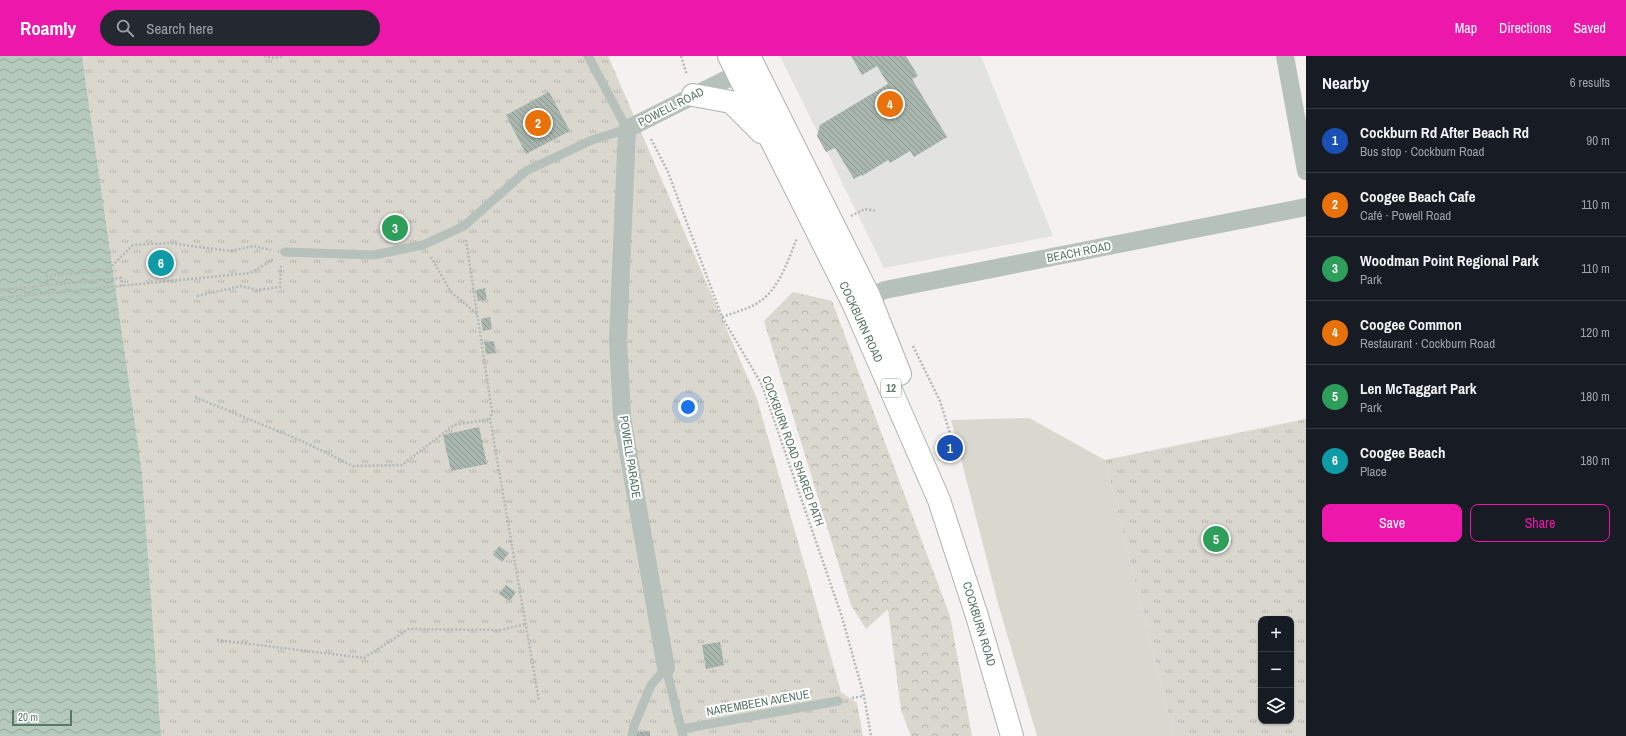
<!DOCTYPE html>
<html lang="en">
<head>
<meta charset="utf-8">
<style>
  :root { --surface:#171b24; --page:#242831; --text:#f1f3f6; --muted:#9ea1a6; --line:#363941; --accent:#ee17ac }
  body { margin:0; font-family:"Archivo Narrow",sans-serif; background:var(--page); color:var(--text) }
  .controls { position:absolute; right:12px; bottom:12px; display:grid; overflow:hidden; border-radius:8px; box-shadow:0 1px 3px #0004 }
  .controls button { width:36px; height:36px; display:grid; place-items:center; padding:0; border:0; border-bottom:1px solid var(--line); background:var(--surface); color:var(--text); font:20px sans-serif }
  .scale { position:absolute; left:12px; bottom:10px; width:60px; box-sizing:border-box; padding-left:4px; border:2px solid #5a7869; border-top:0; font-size:11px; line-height:14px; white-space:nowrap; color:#5a7869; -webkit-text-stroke:3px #fff; paint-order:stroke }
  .you { position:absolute; left:688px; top:351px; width:14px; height:14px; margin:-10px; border:3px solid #fff; border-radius:50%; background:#1a73e8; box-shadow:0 0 0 6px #1a73e833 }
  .badge { display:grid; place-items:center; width:26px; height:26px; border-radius:50%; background:var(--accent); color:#fff; font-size:13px; font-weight:700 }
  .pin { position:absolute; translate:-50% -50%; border:2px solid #fff; box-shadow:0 1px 4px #0006 }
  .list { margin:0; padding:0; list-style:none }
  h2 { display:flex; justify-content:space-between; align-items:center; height:52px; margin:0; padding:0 16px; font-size:17px }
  h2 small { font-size:13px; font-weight:400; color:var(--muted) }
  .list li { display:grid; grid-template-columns:26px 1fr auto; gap:12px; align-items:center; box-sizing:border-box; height:64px; padding:0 16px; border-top:1px solid var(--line) }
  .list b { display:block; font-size:15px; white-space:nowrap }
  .list p { margin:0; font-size:13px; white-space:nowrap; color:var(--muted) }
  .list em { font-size:13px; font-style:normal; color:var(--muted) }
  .actions { display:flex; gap:8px; padding:12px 16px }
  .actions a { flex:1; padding:9px 0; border:1px solid var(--accent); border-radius:8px; text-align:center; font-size:14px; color:var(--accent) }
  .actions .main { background:var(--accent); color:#fff }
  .icon { flex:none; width:22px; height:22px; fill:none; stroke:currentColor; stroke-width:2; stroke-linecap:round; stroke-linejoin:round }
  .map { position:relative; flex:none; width:1306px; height:680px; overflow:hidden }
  header { display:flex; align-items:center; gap:24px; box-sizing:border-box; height:56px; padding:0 20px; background:var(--accent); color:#fff }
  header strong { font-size:19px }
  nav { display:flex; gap:22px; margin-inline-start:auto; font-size:14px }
  .search { width:280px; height:36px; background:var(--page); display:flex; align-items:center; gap:10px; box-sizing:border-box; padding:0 14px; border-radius:22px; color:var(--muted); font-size:15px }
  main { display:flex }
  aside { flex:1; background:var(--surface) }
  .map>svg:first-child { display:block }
  .built { fill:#e2e2e0 }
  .grass { fill:#dad7cf }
  .forest { fill:url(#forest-crowns) }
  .park { fill:url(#park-tufts); fill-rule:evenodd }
  .water { fill:url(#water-waves) }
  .building { fill:url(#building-back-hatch) }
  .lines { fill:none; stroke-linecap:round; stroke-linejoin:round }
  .primary-casing { stroke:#aab6b0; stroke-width:24 }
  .path { stroke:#b1b9b5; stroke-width:2.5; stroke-dasharray:2 2; stroke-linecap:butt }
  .service { stroke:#b6c1bb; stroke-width:9 }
  .minor { stroke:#b6c1bb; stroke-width:18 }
  .primary { stroke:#fff; stroke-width:22 }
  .labels { text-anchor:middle; stroke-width:4; stroke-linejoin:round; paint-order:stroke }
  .shield { fill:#fff; stroke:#8ca096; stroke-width:1 }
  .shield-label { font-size:11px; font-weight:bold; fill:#5a7869 }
  .street-label { font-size:12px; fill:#5a7869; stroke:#fff }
</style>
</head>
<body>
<header>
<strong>Roamly</strong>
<div class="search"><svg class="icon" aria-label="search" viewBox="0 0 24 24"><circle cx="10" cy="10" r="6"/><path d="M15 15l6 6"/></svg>Search here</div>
<nav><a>Map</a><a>Directions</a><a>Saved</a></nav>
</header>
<main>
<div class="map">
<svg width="1306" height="680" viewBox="0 0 1306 680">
  <defs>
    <pattern id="forest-crowns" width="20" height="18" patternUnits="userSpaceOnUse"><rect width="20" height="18" fill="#dad7cf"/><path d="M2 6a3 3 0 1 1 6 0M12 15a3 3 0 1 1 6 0" fill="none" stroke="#b4b3ac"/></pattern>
    <pattern id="park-tufts" width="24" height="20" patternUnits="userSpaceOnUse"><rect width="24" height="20" fill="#dad7cf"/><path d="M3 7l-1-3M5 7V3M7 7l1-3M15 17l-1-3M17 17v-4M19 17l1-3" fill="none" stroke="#b4b3ac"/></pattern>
    <pattern id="water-waves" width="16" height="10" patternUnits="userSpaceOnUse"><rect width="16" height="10" fill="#b5c9bc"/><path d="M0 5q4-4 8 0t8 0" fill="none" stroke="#96a89d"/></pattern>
    <pattern id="building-back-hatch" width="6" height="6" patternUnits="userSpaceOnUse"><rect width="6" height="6" fill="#a8b6ae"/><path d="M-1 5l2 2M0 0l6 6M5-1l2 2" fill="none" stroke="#8c9992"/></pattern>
  </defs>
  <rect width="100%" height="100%" fill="#f5f1f0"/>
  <path class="built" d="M780,0H981L1053,180L884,212Z"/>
  <path class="grass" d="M1029,362L1105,404L1174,680H1037L999,551L951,364Z"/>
  <path class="forest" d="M793,236L832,245L950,560L972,680H911L901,654L888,553L866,573L851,549L764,265Z"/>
  <path class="park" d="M82,0H608L757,343L841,636L857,647L863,680H161L142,416Z
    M1306,363V680H1174L1105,404ZM1261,563H1291V665H1261Z"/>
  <path class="water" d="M0,0H82L142,416L161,680H0Z"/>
  <path class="building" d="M851,0H906L918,20L912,23L947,81L914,101L910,95L890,107L888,104L862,120L861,119L854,123L835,92L826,96L817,80L820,69L888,28L877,10L862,19Z
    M549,36L570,75L526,98L506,59Z
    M485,232L487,244L478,245L476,234Z
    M490,261L492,273L483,275L481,263Z
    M494,285L496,297L486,298L484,286Z
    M479,371L487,408L451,415L443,379Z
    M499,490L509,497L502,506L493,499Z
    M506,529L516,536L510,545L499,538Z
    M720,586L724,609L706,613L702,589Z
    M650,675V680H635V676Z"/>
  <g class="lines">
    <defs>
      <path id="primary" d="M729,0L853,247L939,444L977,560L1012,680
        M749,0L869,240L900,318
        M693,39L731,46L761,76"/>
    </defs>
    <use href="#primary" class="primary-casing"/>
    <path class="path" d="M264,0L275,2L284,0
      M681,0L687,19
      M651,83L668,116L722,261L762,329L842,561L864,640L871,680
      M851,160L865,153L877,155
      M466,184L492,356L490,363L539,645
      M431,201L451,236L477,258
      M47,229V220L108,214L133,189L169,187L230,195L254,190L271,194
      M0,234L121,222L122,230
      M197,240L241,230L257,234L280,231L281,210
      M0,242L250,217L274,203
      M722,261C733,257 744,254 754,249C779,236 787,206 797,182
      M913,290L940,345L953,387
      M195,341L302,385L353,410L402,409L454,369L490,363
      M217,584L364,602L409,573L501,574L526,568
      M852,642L864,640"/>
    <path class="service" d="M285,196L374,199L423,189L464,170L526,115L592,84L627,73L588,0
      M666,612L683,680
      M682,673L838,645
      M632,680L634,670L651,629L666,612"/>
    <path class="minor" d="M1285,0L1306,115
      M858,245L885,234L1306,151
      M666,612L622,361L618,284L627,73L749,12"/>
    <use href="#primary" class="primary"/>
  </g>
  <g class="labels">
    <rect class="shield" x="881" y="323" width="20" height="18" rx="3"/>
    <g class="shield-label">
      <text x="891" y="336">12</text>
    </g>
    <g class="street-label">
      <text transform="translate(671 51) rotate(-27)" y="4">POWELL ROAD</text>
      <text transform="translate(1079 196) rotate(-11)" y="4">BEACH ROAD</text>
      <text transform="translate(861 266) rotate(65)" y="4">COCKBURN ROAD</text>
      <text transform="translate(793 395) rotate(70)" y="4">COCKBURN ROAD SHARED PATH</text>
      <text transform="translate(630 401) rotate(81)" y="4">POWELL PARADE</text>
      <text transform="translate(979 568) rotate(73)" y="4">COCKBURN ROAD</text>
      <text transform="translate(758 647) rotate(-10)" y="4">NAREMBEEN AVENUE</text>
    </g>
  </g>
</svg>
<div class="controls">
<button>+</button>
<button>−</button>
<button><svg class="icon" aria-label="layers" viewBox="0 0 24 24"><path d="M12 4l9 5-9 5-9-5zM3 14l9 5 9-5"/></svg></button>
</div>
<div class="scale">20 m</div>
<div class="you"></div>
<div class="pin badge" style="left:950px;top:392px;background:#1a4fb4">1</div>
<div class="pin badge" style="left:538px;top:67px;background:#e8710a">2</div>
<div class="pin badge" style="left:395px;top:172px;background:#2e9e5b">3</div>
<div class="pin badge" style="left:890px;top:48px;background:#e8710a">4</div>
<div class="pin badge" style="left:1216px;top:483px;background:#2e9e5b">5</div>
<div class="pin badge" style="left:161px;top:207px;background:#0f9aa8">6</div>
</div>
<aside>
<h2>Nearby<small>6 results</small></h2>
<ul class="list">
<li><span class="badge" style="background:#1a4fb4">1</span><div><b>Cockburn Rd After Beach Rd</b><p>Bus stop · Cockburn Road</p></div><em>90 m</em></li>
<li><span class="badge" style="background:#e8710a">2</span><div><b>Coogee Beach Cafe</b><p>Café · Powell Road</p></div><em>110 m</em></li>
<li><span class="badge" style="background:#2e9e5b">3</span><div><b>Woodman Point Regional Park</b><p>Park</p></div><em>110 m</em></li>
<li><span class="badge" style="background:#e8710a">4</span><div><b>Coogee Common</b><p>Restaurant · Cockburn Road</p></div><em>120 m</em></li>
<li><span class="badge" style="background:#2e9e5b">5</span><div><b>Len McTaggart Park</b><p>Park</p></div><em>180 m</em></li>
<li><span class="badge" style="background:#0f9aa8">6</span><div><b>Coogee Beach</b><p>Place</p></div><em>180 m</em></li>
</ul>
<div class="actions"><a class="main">Save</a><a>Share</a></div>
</aside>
</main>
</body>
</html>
